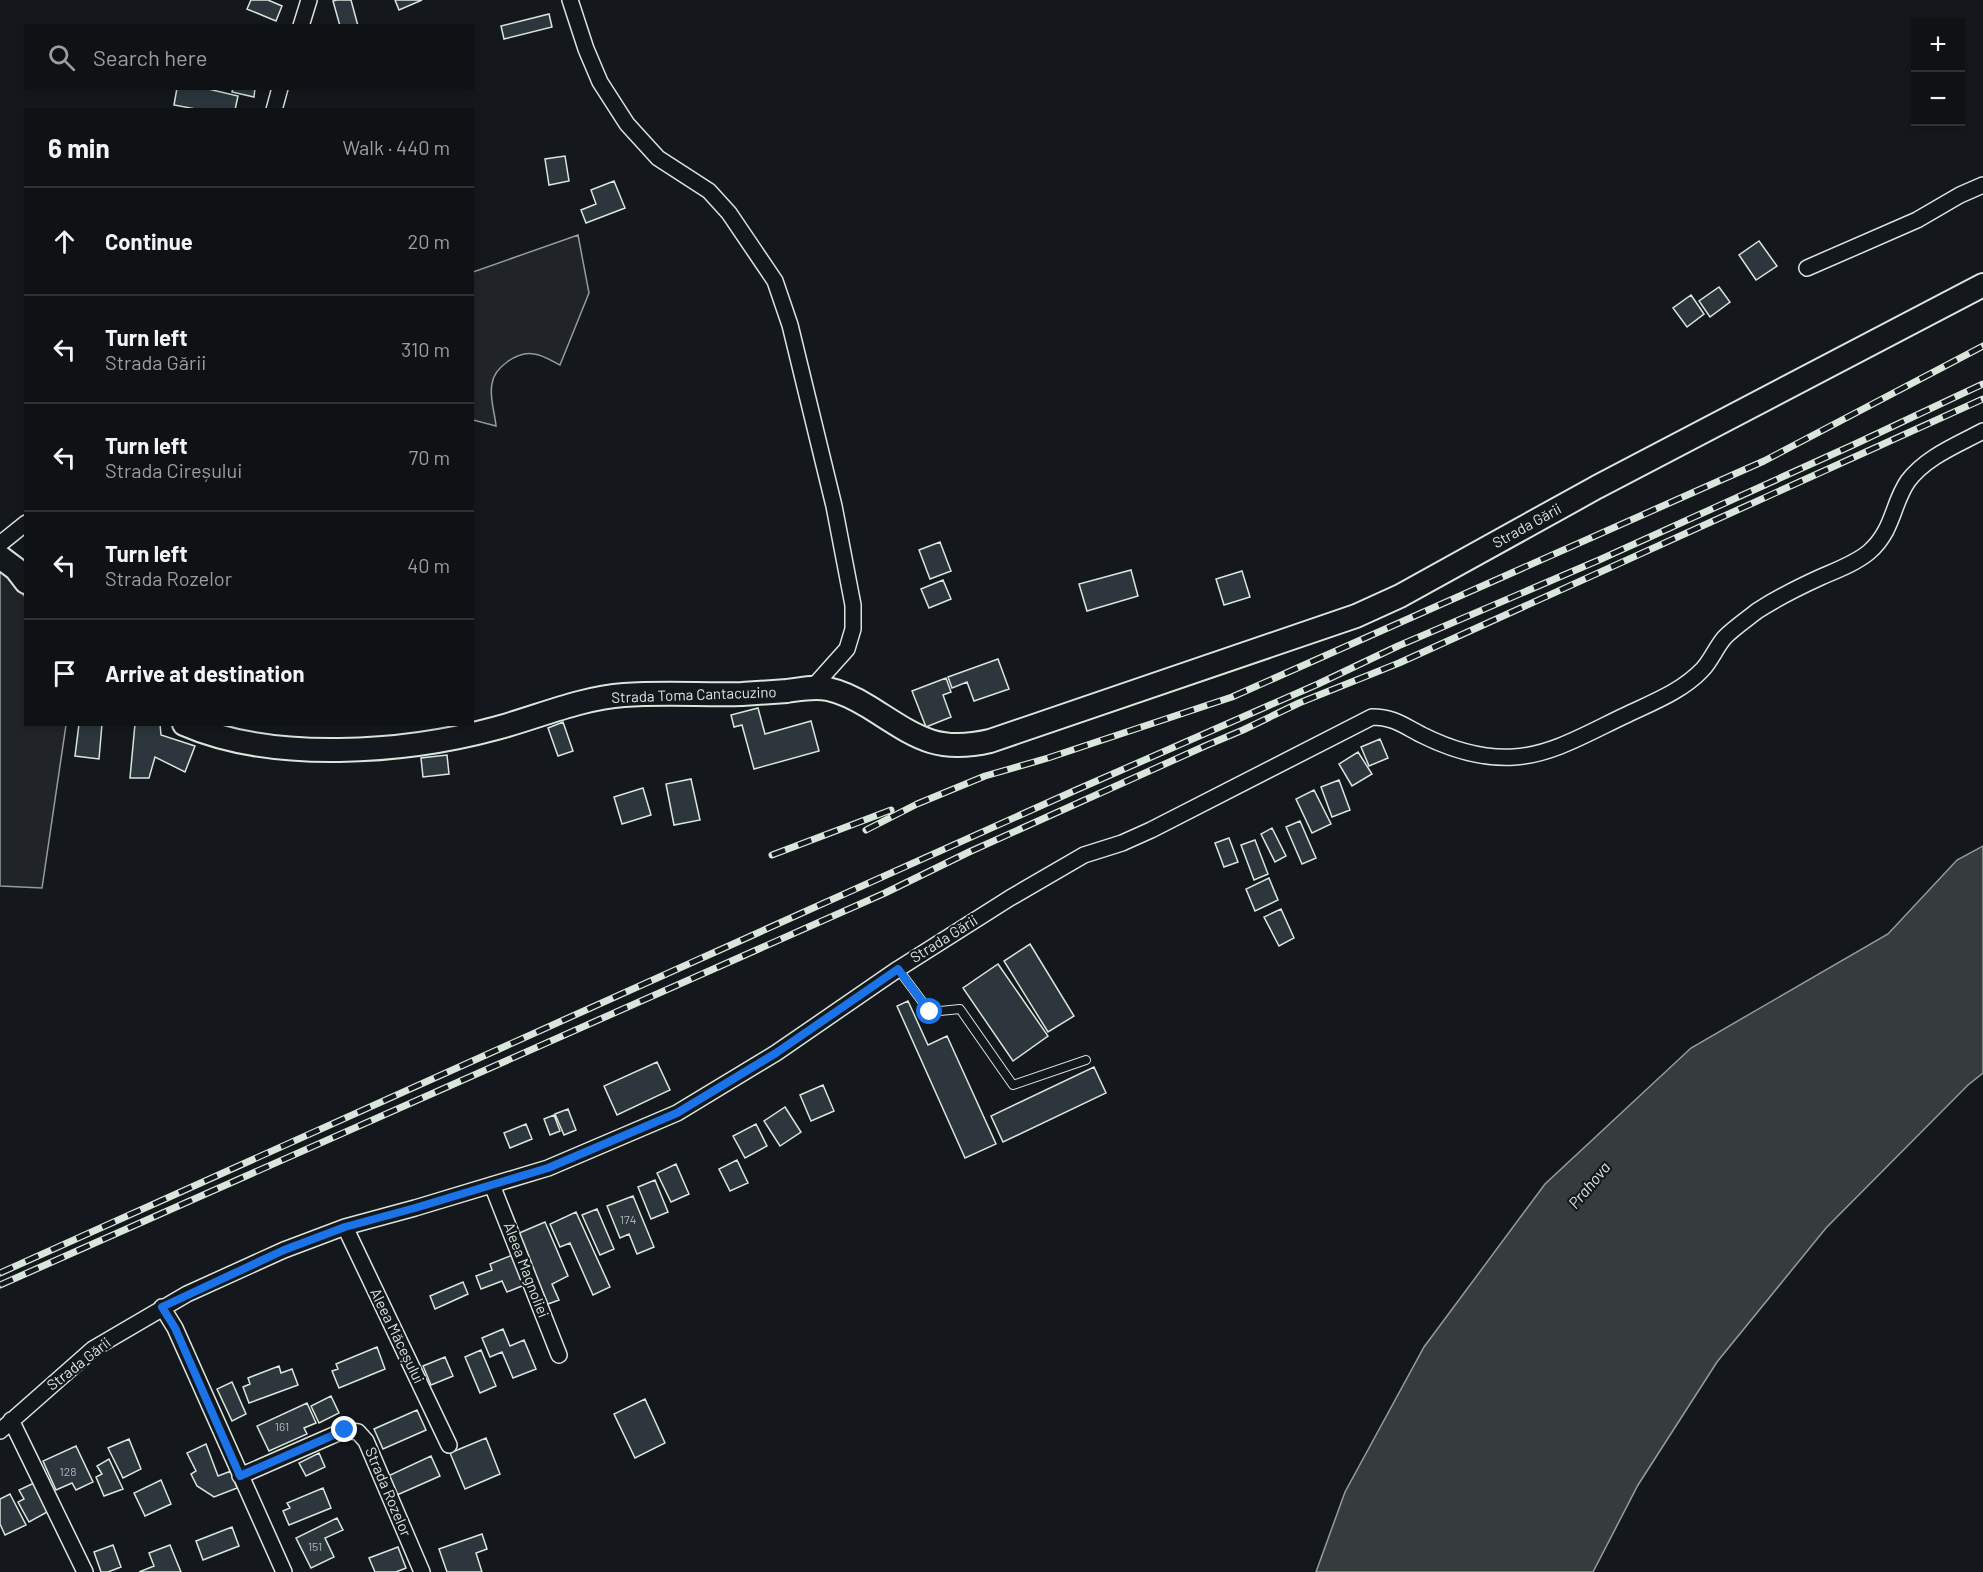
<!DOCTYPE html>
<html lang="en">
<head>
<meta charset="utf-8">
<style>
  :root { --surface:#0f1215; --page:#1d2022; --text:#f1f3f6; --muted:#9b9ea0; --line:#2f3234 }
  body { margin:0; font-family:Barlow,sans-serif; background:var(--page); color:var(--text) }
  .controls { position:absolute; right:18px; top:18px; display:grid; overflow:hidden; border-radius:0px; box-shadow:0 3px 9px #0003 }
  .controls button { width:54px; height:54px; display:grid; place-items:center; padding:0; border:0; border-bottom:2px solid var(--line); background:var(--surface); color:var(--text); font:30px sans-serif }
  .stop { position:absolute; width:18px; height:18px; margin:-14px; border:4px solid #1a73e8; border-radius:50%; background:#fff }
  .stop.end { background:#1a73e8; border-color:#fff; box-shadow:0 2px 6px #0008 }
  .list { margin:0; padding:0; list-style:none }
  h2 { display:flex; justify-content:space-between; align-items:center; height:78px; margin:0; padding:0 24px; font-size:26px }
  h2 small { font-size:20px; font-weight:400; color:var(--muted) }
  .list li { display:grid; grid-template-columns:39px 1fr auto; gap:18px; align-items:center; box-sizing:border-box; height:108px; padding:0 24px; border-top:2px solid var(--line) }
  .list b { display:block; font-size:22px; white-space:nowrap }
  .list p { margin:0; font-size:20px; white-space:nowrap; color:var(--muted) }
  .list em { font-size:20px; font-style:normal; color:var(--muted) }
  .icon { flex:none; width:33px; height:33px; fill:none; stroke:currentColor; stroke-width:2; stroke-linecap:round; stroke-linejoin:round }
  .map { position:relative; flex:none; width:1983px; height:1572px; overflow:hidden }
  .search { position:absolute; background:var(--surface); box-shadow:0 3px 9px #0003; left:24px; top:24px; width:450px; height:66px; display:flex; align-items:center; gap:15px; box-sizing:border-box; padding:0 21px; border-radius:0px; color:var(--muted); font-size:22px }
  .panel { position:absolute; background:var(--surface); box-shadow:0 3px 9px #0003; left:24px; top:108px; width:450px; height:618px; border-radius:0px }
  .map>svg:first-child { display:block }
  .green { fill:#202428; stroke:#939e99; stroke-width:1.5 }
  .water { fill:#363b3e; stroke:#939e99; stroke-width:1.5 }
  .building { fill:#2c363c; stroke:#d8e6dc; stroke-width:1.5 }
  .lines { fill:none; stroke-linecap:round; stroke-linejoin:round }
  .lane-casing { stroke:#d8e6dc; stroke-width:10 }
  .street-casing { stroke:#d8e6dc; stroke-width:18 }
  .secondary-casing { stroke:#d8e6dc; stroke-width:26 }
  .lane { stroke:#14181c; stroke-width:8 }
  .street { stroke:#14181c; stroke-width:15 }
  .secondary { stroke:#14181c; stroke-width:22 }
  .rail-casing { stroke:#d8e6dc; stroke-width:7 }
  .rail { stroke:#14181c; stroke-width:4.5; stroke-dasharray:14; stroke-linecap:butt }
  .route { stroke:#1a73e8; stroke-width:8 }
  .labels { text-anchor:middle; stroke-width:4.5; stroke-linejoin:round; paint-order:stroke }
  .number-label { font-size:12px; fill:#adbab4 }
  .street-label { font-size:15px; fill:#d8e6dc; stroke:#14181c }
  .water-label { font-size:16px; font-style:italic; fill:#d8e6dc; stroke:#14181c }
</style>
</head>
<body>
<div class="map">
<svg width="1983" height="1572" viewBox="0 0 1983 1572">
  <rect width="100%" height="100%" fill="#14181c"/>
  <path class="green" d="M578,235L589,293L560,365C552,361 543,355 534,354C518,351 494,367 492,384C489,397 495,413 496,426L473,420V272Z
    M0,564L25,597L26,724L66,725L42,888L0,886Z"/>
  <path class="water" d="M1983,846V1073L1968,1085L1826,1228L1717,1362L1638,1485L1593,1572H1316L1345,1492L1424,1347L1545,1184L1691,1048L1888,934L1957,860Z"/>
  <path class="building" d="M251,0H268L282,6L276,21L247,9Z
    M337,0H351L358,26H340L333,1Z
    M395,0H422L399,10Z
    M549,14L552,27L504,39L501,26Z
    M177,88H204L238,96L235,110H201L174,105Z
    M233,88H255L254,97L232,92Z
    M565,156L569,181L549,185L545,159Z
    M614,181L625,208L586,223L581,210L596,204L591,190Z
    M1759,241L1777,266L1756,280L1739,255Z
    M1719,287L1730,302L1710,317L1699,301Z
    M1691,295L1704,314L1687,327L1673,308Z
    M940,542L951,571L930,579L919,550Z
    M1131,570L1138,596L1087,611L1079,584Z
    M1242,571L1250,597L1224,605L1216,579Z
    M943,580L951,599L929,608L921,589Z
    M998,659L1009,689L974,701L967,682L952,688L948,677Z
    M946,678L951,692L943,695L951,717L926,727L912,691Z
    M758,708L765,734L811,721L819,751L754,769L742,725L734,727L731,715Z
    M563,722L573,751L558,756L548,728Z
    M79,724H102L99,759L75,756Z
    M135,724H160L161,735L195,746L185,772L155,757L149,778H130Z
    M1380,739L1388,758L1369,766L1361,747Z
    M1358,752L1372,774L1352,786L1339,764Z
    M447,755L449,774L423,777L421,758Z
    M691,779L700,820L674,825L666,784Z
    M1339,780L1350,810L1332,817L1321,787Z
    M643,788L651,815L622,824L614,797Z
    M1314,790L1331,824L1312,833L1296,799Z
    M1300,821L1316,858L1302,864L1286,827Z
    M1272,828L1286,856L1275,862L1261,834Z
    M1229,838L1238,862L1224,867L1215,843Z
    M1255,840L1268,874L1254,880L1241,845Z
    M1269,878L1278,900L1255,911L1246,889Z
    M1281,909L1294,938L1279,946L1264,917Z
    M1030,944L1074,1016L1048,1032L1004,961Z
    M998,964L1048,1036L1013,1061L963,988Z
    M908,1001L928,1045L947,1036L996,1144L965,1158L897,1006Z
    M657,1062L670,1090L617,1115L604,1086Z
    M1094,1067L1106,1093L1003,1142L991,1116Z
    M823,1085L834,1111L811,1121L800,1095Z
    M785,1107L801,1132L780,1146L764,1121Z
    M568,1109L576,1130L564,1135L555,1114Z
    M554,1115L560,1131L550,1135L544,1119Z
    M526,1124L532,1139L510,1148L504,1133Z
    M756,1124L767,1146L745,1158L733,1136Z
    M737,1160L748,1183L730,1191L719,1169Z
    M676,1164L689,1194L671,1202L657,1173Z
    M655,1180L668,1212L651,1219L638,1187Z
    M633,1196L654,1247L637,1254L629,1234L620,1238L607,1206Z
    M597,1209L614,1249L600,1255L582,1215Z
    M576,1212L610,1287L593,1295L570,1243L560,1247L550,1224Z
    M545,1222L568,1276L552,1284L559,1300L548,1304L517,1234Z
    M515,1254L527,1284L507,1292L502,1281L481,1289L476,1276L492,1270L490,1264Z
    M463,1282L468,1294L435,1309L430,1296Z
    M503,1329L510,1346L524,1340L536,1369L513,1378L502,1352L490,1357L482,1338Z
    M377,1347L385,1369L339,1388L332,1371L338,1369L336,1364Z
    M481,1350L496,1386L480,1393L465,1357Z
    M445,1357L453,1376L431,1385L423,1366Z
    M279,1366L281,1373L292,1369L298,1385L249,1403L243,1387L250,1384L248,1378Z
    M232,1382L246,1414L232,1421L217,1389Z
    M331,1396L339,1413L319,1423L311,1406Z
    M645,1399L665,1443L635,1458L614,1414Z
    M307,1403L316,1423L304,1428L307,1434L269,1451L257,1426Z
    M417,1410L426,1430L383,1449L374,1429Z
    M486,1438L500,1474L465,1489L450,1453Z
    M129,1439L141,1469L123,1478L108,1448Z
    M206,1444L218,1476L231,1471L237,1488L214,1497L197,1486L191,1474L196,1471L187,1453Z
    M76,1446L93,1482L76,1490L72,1483L56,1490L43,1461Z
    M319,1453L325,1467L306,1476L299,1463Z
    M431,1456L440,1476L397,1495L388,1476Z
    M109,1459L123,1489L104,1496L96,1477L102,1474L97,1466Z
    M161,1480L171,1504L145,1516L134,1493Z
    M34,1483L49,1511L29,1522L18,1502L24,1499L19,1490Z
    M323,1488L331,1508L289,1525L283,1511L290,1508L287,1503Z
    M10,1494L26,1525L5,1535L0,1524V1499Z
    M337,1518L343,1530L325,1538L334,1557L311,1568L296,1538Z
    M232,1527L239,1546L203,1560L196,1541Z
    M482,1534L487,1549L476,1553L482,1572H447L439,1549Z
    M113,1545L121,1567L108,1572H101L94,1552Z
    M170,1545L181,1572H139L154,1566L149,1553Z
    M398,1547L406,1568L396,1572H375L369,1558Z"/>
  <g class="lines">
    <defs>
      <path id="lane" d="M898,969L930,1012L960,1009L1013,1085L1086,1060"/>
      <path id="street" d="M570,0L586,49L600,82L627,124L658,158L709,191L729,213L775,281L790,325L834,506L853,605V629L847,649L813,687
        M301,26L309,0
        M274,110L280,88
        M1807,268L1917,220L1960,195L1983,185
        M0,544L26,523
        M492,1185L559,1355
        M345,1227L449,1445
        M162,1307L175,1328L284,1572
        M11,1420L85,1572
        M0,1431L93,1349L187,1294L284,1250L345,1227L415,1208L548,1168L677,1113L776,1053L898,969L1010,898L1084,855L1122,843L1151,830L1372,717C1394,717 1404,726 1422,735C1450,749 1482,759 1514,757C1552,755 1590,732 1624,716C1651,703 1681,692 1702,670C1711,661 1716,647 1725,637C1734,628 1747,619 1757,611C1777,598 1799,587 1821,577C1837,570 1856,563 1869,552C1894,530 1892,504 1908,481C1926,457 1957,445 1983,431
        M240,1476L345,1430L358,1432L366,1441L422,1572"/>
      <path id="secondary" d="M0,557L16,569L26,582
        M184,724C273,763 405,753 497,728C538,717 581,698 624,695C663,692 703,695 742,694C757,693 772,692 787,691C801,689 814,686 828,689C842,692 856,699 869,707C914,735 934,754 990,741L1356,616L1400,596L1597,487L1983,285"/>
    </defs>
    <use href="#lane" class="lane-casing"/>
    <use href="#street" class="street-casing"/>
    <use href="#secondary" class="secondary-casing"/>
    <use href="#lane" class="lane"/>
    <use href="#street" class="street"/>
    <use href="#secondary" class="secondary"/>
    <defs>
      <path id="rail" d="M866,830L917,804L985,776L1048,758L1232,697L1764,461L1983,346
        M772,855L891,810
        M0,1273L1076,790L1318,684L1398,646L1599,560L1853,445L1983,384
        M0,1285L885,893L969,852L1205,746L1243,730L1299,703L1399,663L1983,399"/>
    </defs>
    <use href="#rail" class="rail-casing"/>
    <use href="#rail" class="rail"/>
  </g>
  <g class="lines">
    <path class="route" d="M345,1430L240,1476L175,1328L162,1307L284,1250L345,1227L415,1208L548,1168L677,1113L776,1053L898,969L930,1012"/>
  </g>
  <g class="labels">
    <g class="number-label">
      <text x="628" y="1224">174</text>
      <text x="282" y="1431">161</text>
      <text x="68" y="1476">128</text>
      <text x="315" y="1551">151</text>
    </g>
    <g class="street-label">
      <text transform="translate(1527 526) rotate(-29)" y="5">Strada Gării</text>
      <text transform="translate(694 695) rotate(-2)" y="5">Strada Toma Cantacuzino</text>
      <text transform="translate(944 939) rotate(-32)" y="5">Strada Gării</text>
      <text transform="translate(526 1270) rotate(69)" y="5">Aleea Magnoliei</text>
      <text transform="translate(397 1336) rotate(64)" y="5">Aleea Măceșului</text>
      <text transform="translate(79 1364) rotate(-38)" y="5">Strada Gării</text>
      <text transform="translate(388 1492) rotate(67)" y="5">Strada Rozelor</text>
    </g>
    <g class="water-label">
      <text transform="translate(1589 1185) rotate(-50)" y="6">Prahova</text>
    </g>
  </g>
</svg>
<div class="controls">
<button>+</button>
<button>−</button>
</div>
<div class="stop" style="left:930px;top:1012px"></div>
<div class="stop end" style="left:345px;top:1430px"></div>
<div class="search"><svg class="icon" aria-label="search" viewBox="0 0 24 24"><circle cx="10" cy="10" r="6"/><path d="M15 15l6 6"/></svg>Search here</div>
<section class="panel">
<h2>6 min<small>Walk · 440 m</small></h2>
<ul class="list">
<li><svg class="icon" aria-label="ahead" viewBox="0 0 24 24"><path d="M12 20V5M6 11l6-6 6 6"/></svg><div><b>Continue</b></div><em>20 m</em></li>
<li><svg class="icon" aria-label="left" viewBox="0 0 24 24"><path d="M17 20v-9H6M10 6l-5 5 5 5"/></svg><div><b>Turn left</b><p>Strada Gării</p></div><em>310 m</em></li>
<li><svg class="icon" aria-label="left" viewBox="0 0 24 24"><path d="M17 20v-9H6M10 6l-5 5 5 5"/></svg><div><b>Turn left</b><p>Strada Cireșului</p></div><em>70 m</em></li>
<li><svg class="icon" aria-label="left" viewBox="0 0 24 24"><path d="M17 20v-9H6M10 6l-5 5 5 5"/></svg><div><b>Turn left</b><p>Strada Rozelor</p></div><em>40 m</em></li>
<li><svg class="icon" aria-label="arrive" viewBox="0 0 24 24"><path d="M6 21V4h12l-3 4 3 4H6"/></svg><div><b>Arrive at destination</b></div></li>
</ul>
</section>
</div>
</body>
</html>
